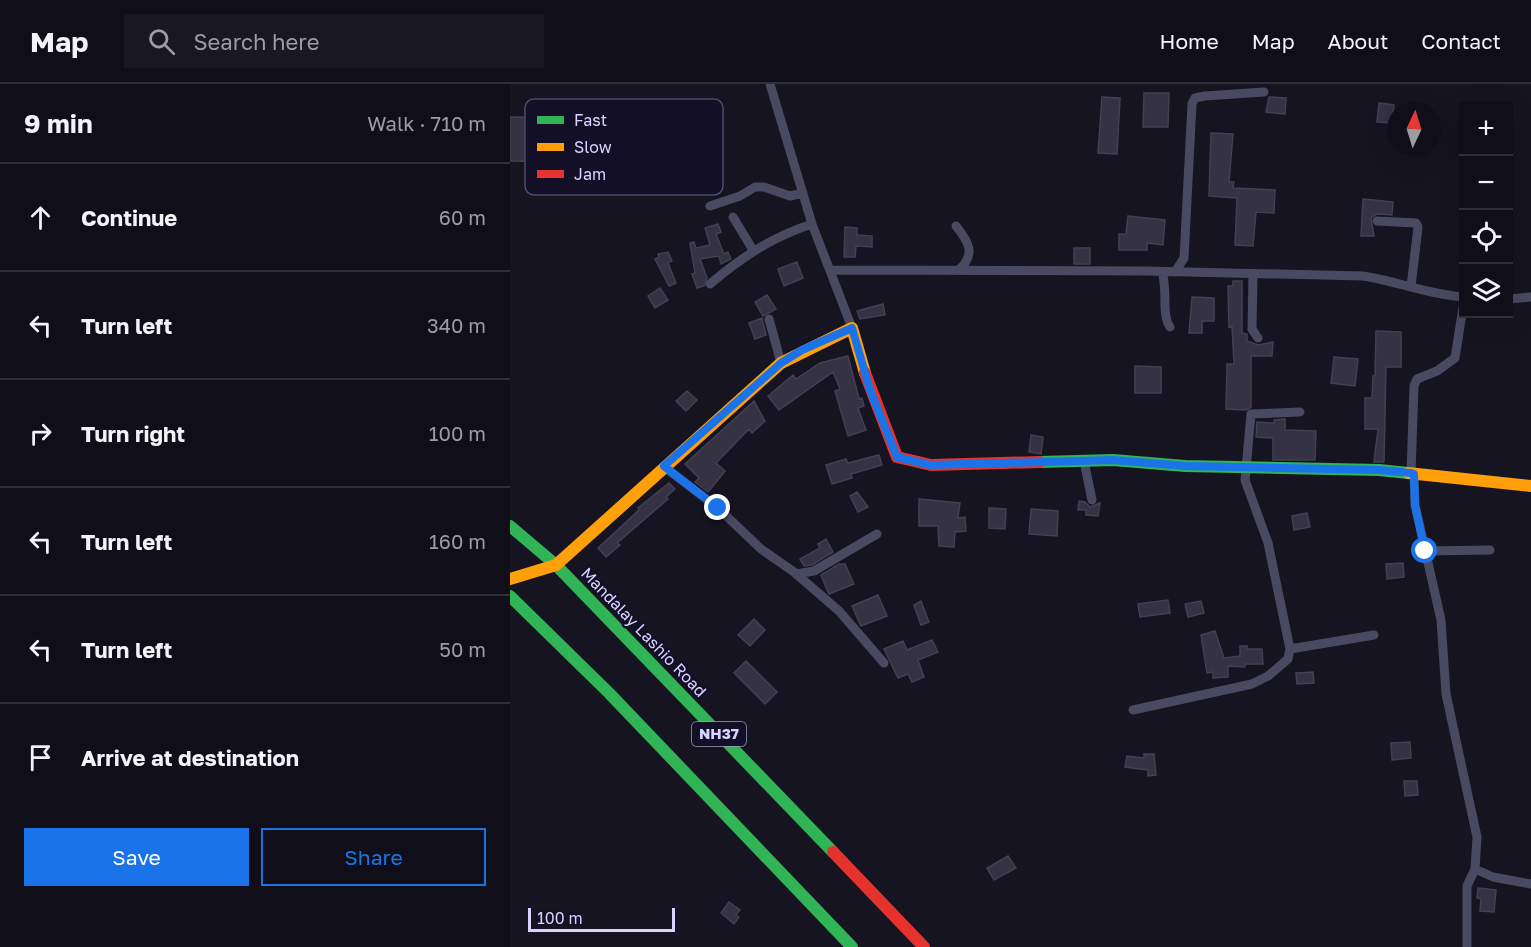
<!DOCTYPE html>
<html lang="en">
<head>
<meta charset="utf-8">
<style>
  :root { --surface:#100f19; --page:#191822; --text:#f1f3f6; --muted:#9c9ca2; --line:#302f38; --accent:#1a73e8 }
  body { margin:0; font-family:"Golos Text",sans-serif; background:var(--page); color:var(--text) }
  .controls { position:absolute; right:18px; top:18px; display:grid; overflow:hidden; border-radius:0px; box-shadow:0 6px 24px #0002 }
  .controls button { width:54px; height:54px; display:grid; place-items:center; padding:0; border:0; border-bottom:2px solid var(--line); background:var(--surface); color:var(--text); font:30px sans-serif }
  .compass { position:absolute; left:877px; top:18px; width:54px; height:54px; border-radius:50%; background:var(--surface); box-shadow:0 6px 24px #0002; rotate:4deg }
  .scale { position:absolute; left:18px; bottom:15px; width:147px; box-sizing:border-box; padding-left:6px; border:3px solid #d9d4ff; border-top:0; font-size:16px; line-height:21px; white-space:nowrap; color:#d9d4ff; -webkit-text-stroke:4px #130f26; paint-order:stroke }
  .stop { position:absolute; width:18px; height:18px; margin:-14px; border:4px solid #1a73e8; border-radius:50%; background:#fff }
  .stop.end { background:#1a73e8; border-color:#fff; box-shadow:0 2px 6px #0008 }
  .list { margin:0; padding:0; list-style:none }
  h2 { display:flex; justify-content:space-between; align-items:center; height:78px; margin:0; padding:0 24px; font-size:26px }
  h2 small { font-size:20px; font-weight:400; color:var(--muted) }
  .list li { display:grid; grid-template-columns:39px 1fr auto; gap:18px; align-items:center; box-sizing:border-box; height:108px; padding:0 24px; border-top:2px solid var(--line) }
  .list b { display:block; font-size:22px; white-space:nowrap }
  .list em { font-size:20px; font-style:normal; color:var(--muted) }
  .actions { display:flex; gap:12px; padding:18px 24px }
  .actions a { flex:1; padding:14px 0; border:2px solid var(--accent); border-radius:0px; text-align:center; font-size:21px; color:var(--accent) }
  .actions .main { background:var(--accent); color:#fff }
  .icon { flex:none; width:33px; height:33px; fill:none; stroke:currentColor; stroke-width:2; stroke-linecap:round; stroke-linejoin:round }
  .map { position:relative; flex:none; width:1021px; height:863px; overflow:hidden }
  header { display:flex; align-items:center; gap:36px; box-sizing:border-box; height:84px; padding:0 30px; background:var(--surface); border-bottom:2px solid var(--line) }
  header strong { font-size:28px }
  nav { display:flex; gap:33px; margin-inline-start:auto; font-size:21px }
  .search { width:420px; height:54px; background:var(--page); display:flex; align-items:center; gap:15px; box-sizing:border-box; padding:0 21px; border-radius:0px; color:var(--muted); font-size:22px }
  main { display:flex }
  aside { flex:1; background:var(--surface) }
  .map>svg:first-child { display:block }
  .building { fill:#343243; stroke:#433f54; stroke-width:1.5 }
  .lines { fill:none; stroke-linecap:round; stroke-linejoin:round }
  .street { stroke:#4a4962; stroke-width:9 }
  .fast { stroke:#30b455; stroke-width:12 }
  .slow { stroke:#ff9f0a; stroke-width:12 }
  .jam { stroke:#e5322d; stroke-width:12 }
  .route { stroke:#1a73e8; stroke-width:8 }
  .labels { text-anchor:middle; stroke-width:5; stroke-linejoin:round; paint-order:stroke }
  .shield { fill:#130f26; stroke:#9e99be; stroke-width:1.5 }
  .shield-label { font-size:15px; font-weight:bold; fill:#d9d4ff }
  .street-label { font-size:16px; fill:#d9d4ff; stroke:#130f26 }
  .key { fill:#130f26; stroke:#4e4a67; stroke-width:1.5 }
  .key-label { font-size:16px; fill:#d9d4ff }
</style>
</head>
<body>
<header>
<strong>Map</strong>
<div class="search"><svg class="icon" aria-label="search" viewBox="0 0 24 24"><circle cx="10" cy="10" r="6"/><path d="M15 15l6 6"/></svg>Search here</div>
<nav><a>Home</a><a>Map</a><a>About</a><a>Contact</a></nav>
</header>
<main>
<aside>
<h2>9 min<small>Walk · 710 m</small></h2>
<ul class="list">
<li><svg class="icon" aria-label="ahead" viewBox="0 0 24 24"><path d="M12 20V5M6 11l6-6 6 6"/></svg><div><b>Continue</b></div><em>60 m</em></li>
<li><svg class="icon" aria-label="left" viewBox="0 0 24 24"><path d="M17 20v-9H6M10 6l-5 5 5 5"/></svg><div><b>Turn left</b></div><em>340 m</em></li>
<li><svg class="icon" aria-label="right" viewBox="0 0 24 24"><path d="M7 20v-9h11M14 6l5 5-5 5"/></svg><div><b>Turn right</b></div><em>100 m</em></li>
<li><svg class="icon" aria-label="left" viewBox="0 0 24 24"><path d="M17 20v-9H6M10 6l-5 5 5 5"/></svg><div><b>Turn left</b></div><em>160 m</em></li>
<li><svg class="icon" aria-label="left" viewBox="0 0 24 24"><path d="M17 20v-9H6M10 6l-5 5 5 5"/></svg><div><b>Turn left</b></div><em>50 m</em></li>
<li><svg class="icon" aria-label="arrive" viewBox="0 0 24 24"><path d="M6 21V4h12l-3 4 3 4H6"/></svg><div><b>Arrive at destination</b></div></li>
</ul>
<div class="actions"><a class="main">Save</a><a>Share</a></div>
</aside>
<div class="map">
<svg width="1021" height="863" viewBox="0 0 1021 863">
  <rect width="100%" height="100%" fill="#161421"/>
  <path class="building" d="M634,9H659L658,43H633Z
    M592,13L610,14L607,70L588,69Z
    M759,13L776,14L775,30L756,28Z
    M869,19L884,21L882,39L867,38Z
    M0,33L116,34L117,48L98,49L97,79L0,77Z
    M701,49L723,50L719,98H724L723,104L765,106L764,129L746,128L743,162L725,161L727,114L699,112Z
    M853,115L883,118L882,131L867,130L861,134L864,152H851Z
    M618,132L655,136L653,161L637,159V166H609V150H616Z
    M208,140L211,148L206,150L214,170L218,168L221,175L211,180L209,172L190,175L197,194L194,202L187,204L182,190L185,189L180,159L184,158L186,164L200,161L195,144Z
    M335,143L347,144V151L362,152V163L346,162L345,173H334Z
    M564,164H580V180H564Z
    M158,168L162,177L158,179L166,199L159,202L145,175L149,173L148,170Z
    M287,178L293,194L274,202L268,185Z
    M723,197H732V249L737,250V257L748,261L763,258L762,272H741V323L736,326L716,325L717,280H724L722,242L719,243L718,202H723Z
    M150,204L158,216L145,224L138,212Z
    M257,211L266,225L253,232L245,218Z
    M682,213L704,214V237H692V249H679Z
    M373,220L375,231L350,235L347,227Z
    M252,234L256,251L245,255L239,239Z
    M866,247L891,248V283H876L874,378H864L868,345H855V314H862L863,292H865Z
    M338,272L349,315L352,314L354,322L348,324L356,346L338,352L325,307L330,305L323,288L269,326L258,312L283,291L286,295L310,279Z
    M824,273L848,275L845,302L821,299Z
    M625,282L651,283V309H625Z
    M177,307L187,316L176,327L166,317Z
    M244,317L255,337L242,349L239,345L206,379L215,387L198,408L185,398L189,394L175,380Z
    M775,335V346L806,347L805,376H763V354L746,353L747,338L764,339V336Z
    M521,351L533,353L531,370L519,368Z
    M369,371L372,381L341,390L342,394L322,400L316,381L336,375L338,379Z
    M159,399L165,405L156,413L158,415L107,459L110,461L96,473L88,464L129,426L128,424Z
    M347,408L358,423L348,428L340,412Z
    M409,415L450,419L448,434L455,433L456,447L445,448L444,463L429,462L428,442H409Z
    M569,417L575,418L580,423L590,419L588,432L576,431V426H568Z
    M479,424L496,425L495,445L479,444Z
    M521,425L548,427L547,452L519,450Z
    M797,429L800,443L784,446L782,432Z
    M316,455L323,468L302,481L294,482L290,475L310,464L308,460Z
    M893,479L894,493L877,495L876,480Z
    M329,480H335L344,500L319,510L311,491Z
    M368,511L377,532L351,542L342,522Z
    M658,516L660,529L630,533L628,520Z
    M411,517L419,538L411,541L404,521Z
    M691,517L694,529L678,533L675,520Z
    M244,535L255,546L240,562L228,551Z
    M705,547L714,574L730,572V562H737V565H752L753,580H735V583L718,582V593L703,594V588L697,589L691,551Z
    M422,556L428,568L408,576L414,593L402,598L398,590L388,594L374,565L393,557L397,566Z
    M236,577L267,608L255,620L224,589Z
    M803,588L804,599L787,600L786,589Z
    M900,658L901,674L882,676L881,659Z
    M634,670H644L646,691L638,692V686L615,683L617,672L634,674Z
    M894,697H907L908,711L895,712Z
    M498,772L506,784L484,796L477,784Z
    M968,804L986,806L984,828L970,827L971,815L967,814Z
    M219,818L230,826L226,831L229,833L224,840L211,829Z"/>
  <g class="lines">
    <path class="street" d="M260,0L302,140L342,244
      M200,122L230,112L245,103H254L280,112L293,109
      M223,133L243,166
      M867,137L906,139L908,143L901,203
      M446,142C459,158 466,170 449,186
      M320,186L636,187L853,192C887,197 919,211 954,213
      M652,188C658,205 651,230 660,243
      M665,188L674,174L682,20L685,14L695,12L754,8
      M743,191L742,245L748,254
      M200,200C232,173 262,153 302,140
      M998,215L1021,213
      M259,235L271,279
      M790,328L741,330L735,396L758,459L780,565L864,551
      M574,377L582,416
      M154,383L208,424L251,465L284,488L329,527L374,579
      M901,389L904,302L907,295L927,287L945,274L954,217
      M904,390L905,421L931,536L936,610L967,753L965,785L957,802V863
      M915,467L980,466
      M286,490L304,487L367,450
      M623,626L742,600L758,592L778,575L780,565
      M965,785L983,793L1021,800"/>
    <path class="fast" d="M530,378L603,376L675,382L869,386L898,389
      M0,442L46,481L323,768
      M0,512L99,609L342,863"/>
    <path class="slow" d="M898,389L1021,402
      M0,495L46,481L271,279L342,244L355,289"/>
    <path class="jam" d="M355,289L387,373L421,381L530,378
      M323,768L414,863"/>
  </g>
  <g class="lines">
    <path class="route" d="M208,424L154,382L271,279L292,266L342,244L360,306L387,373L420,381L603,376L675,382L869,386L901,389L904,390L905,421L915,467"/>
  </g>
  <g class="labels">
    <rect class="shield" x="182" y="638" width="54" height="24" rx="4.5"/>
    <g class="shield-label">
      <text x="209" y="655">NH37</text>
    </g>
    <g class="street-label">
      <text transform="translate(134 548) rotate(46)" y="6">Mandalay Lashio Road</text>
    </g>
  </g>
  <rect x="15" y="15" width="198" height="96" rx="9" class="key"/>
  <rect x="27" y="32" width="27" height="8" fill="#30b455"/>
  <rect x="27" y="59" width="27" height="8" fill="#ff9f0a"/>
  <rect x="27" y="86" width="27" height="8" fill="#e5322d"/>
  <g class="key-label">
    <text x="64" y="42">Fast</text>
    <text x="64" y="69">Slow</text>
    <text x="64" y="96">Jam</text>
  </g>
</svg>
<div class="controls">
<button>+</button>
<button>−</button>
<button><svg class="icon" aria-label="locate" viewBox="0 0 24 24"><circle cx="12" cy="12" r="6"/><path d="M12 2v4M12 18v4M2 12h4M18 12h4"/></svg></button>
<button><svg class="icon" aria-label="layers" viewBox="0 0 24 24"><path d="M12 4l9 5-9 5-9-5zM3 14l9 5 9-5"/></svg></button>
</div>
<svg class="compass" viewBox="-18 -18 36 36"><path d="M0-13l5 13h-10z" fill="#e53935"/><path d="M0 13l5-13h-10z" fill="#9c9ca2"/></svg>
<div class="scale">100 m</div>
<div class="stop" style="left:915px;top:467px"></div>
<div class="stop end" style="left:208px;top:424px"></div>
</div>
</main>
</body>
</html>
